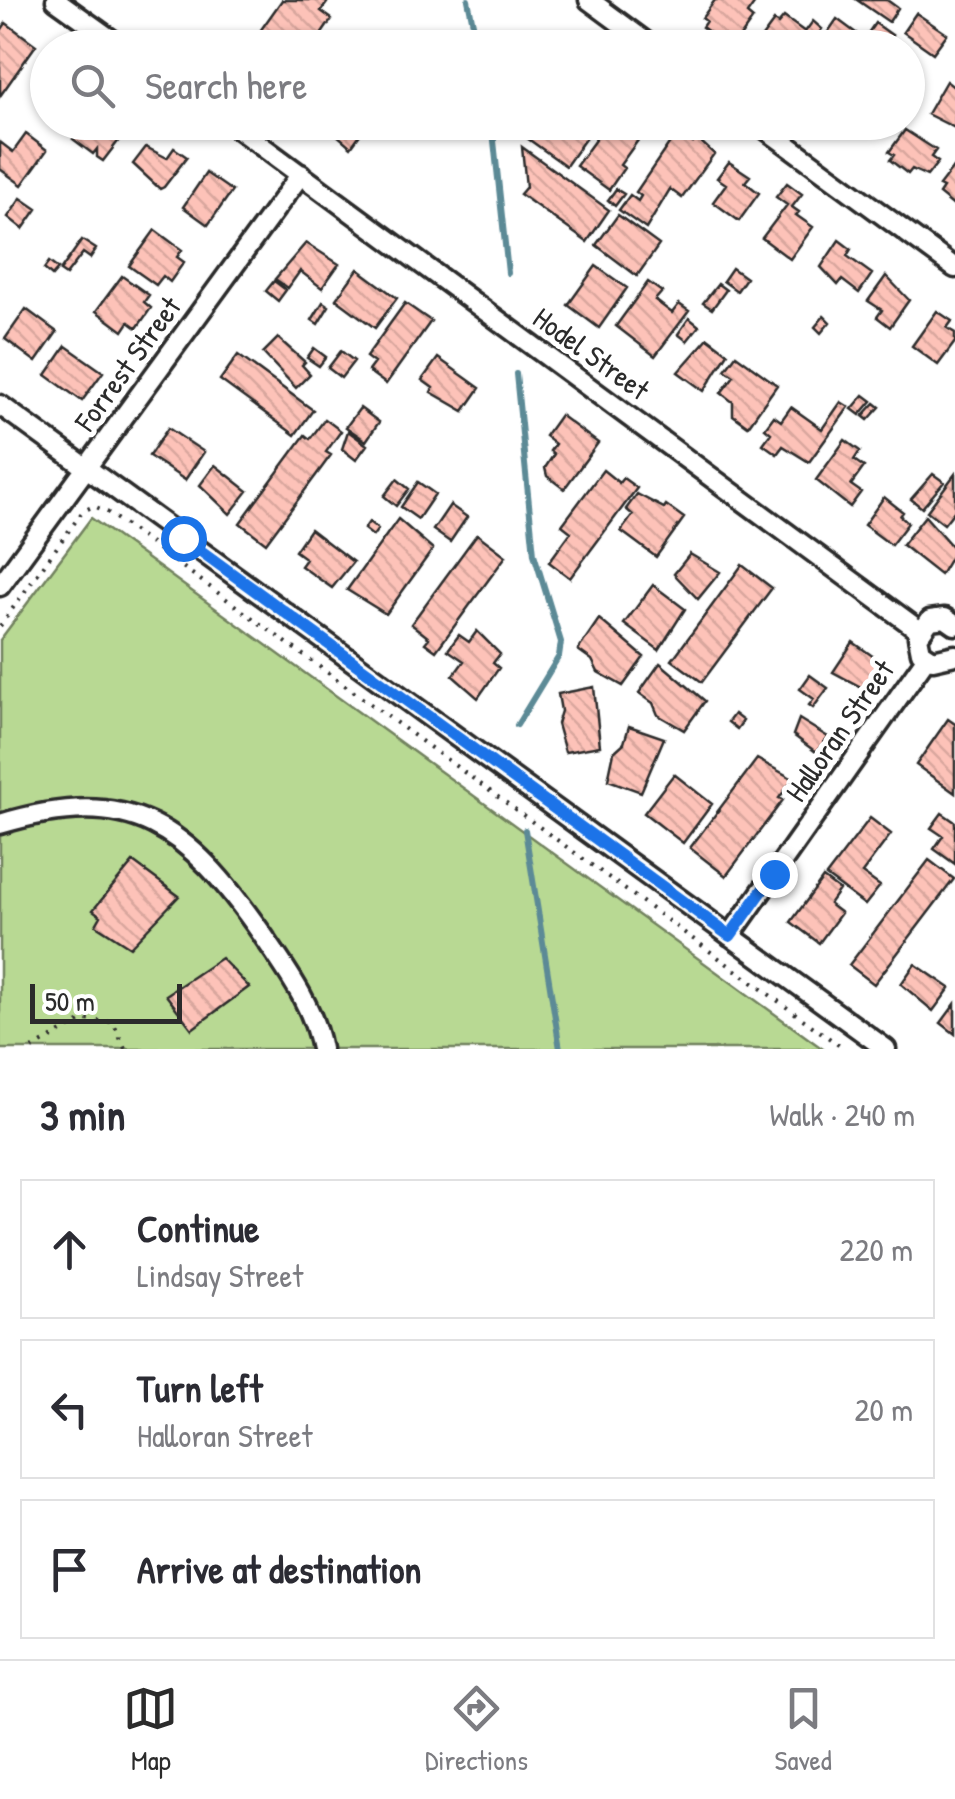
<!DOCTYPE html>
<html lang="en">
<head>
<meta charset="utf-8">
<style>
  :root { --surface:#fff; --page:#f7f7f7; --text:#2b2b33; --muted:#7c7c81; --line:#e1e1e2; --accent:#2b2b2b }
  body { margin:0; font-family:"Patrick Hand",sans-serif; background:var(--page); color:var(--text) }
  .scale { position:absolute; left:30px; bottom:25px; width:152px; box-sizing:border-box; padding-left:10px; border:5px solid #2b2b2b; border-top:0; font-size:28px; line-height:35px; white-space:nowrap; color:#2b2b2b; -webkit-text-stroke:8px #fff; paint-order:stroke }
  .stop { position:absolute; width:30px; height:30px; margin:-22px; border:8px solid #1a73e8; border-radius:50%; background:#fff }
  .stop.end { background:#1a73e8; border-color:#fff; box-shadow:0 2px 10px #0008 }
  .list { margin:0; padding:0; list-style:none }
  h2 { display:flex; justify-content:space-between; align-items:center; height:130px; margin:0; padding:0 40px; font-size:42px }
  h2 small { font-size:32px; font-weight:400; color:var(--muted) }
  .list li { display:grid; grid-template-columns:65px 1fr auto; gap:30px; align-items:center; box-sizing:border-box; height:140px; margin:0 20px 20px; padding:0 20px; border:2px solid var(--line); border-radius:0px }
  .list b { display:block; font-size:38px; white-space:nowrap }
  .list p { margin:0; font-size:32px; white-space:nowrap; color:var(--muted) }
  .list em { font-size:32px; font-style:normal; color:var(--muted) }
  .icon { flex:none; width:55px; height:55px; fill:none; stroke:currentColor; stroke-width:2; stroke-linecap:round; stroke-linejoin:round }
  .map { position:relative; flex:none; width:955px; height:1049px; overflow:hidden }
  .search { position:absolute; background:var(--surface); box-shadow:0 2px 8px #0004; left:30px; right:30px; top:30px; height:110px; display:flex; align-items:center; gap:25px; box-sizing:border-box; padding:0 35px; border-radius:55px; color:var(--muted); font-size:38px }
  .sheet { height:610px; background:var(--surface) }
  nav { display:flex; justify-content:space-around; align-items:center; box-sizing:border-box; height:140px; border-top:2px solid var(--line); background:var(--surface); font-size:28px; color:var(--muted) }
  nav a { display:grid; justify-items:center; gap:5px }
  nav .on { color:var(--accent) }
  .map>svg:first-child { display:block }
  .grass { fill:#b8d993; stroke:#72825f; stroke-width:2.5 }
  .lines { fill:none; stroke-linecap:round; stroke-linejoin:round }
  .stream { stroke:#5c8a96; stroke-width:6 }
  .building { fill:url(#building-back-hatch); stroke:#2b2b2b; stroke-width:2.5 }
  .street-casing { stroke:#2b2b2b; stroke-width:25 }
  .path { stroke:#2b2b2b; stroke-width:4; stroke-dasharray:2.5 8; stroke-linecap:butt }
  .street { stroke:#fff; stroke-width:18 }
  .route { stroke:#1a73e8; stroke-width:12 }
  .labels { text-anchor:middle; stroke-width:10; stroke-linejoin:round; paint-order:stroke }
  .street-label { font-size:30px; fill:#2b2b2b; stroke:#fff }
</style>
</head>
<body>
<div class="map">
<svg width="955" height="1049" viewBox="0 0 955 1049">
  <defs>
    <pattern id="building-back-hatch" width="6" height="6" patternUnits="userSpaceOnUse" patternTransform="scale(2.5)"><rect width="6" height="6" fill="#fdc2b8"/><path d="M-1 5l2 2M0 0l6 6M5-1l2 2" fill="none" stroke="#d9a79e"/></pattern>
  </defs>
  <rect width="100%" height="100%" fill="#fff"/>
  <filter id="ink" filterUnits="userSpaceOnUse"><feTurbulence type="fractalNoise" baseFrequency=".01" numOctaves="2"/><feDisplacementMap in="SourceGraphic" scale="20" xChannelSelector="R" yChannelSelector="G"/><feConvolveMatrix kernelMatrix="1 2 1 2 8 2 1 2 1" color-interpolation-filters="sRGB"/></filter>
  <g filter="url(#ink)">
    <path class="grass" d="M91,518L823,1049H0V640Z"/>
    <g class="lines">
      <path class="stream" d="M468,0L478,48
        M492,122L508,273
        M516,374L534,554L561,642L559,656L517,725
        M525,830L560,1049"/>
    </g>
    <path class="building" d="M282,0H323L327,3L321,11L332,19L312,48H248Z
      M715,0H757L747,14L753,19L736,43L727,37L723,42L702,27L706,21L702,18Z
      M857,0H887L898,8L889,22Z
      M916,13L947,34L933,53L903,32Z
      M784,17L805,32L813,21L822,29L808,48H754L774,21L778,24Z
      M837,19L864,39L875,23L892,35L883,48L867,42L864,48H817Z
      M6,23L36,45L0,96V32Z
      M946,81L955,88V128L927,114Z
      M48,85V107L37,99Z
      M86,122H133L103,161L97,157V149L93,154L73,139Z
      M322,122H369L351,147Z
      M534,122H567L587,136L566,166L524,136Z
      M608,122H657L648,136L644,132L620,165L624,168L609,190L576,166Z
      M881,122L877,128L870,124L865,131L861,129L856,135L839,123Z
      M905,130L936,150L931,157L938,162L927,176L912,169L908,174L890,160L894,155L889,152Z
      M677,132L693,143L697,138L714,154L682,198L670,189L646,229L619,210L630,195L638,201L641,196L636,192Z
      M26,134L47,150L22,185L0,169V142L13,152Z
      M146,147L167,158L174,148L187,157L164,187L160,189L133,164Z
      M522,147L609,210L587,242L520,194L526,187Z
      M729,162L750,176L745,182L759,193L739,221L713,202L726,184L717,178Z
      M955,165V207L939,194L943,188L939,186Z
      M206,173L232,191L208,225L183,207Z
      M787,183L802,194L792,207L799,212L796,215L813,227L790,259L762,238L787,205L776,197Z
      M616,189L624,194L615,206L608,200Z
      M21,198L37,209L23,229L8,217Z
      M618,215L659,245L637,276L596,245Z
      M155,230L182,250L177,257L184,262L170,282L163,276L156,285L129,266Z
      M82,240L96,249L90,258L83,253L66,275L60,271Z
      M839,240L851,249L847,256L872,274L859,293L842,280L838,285L821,267Z
      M306,243L339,264L322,288L300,271L288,288L275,279Z
      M49,262L58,269L52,276L44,269Z
      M596,266L627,288L599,328L568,305Z
      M732,268L746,278L737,291L723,281Z
      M358,269L397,298L375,328L336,299Z
      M122,276L149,295L144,302L151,308L137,328L129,322L123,331L96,311Z
      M886,276L909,300L890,327L877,317L882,310L868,301Z
      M274,281L286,290L278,301L266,291Z
      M648,282L662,292L655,300L672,313L679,304L689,311L655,356L616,326Z
      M718,284L726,290L712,309L703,303Z
      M323,302L329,306L318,324L312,320Z
      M405,303L431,321L386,384L368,371L374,363L366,357Z
      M26,309L57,332L36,362L5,339Z
      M937,311L952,321L947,328L955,333V342L938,365L912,346Z
      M824,316L830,322L821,333L815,327Z
      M689,318L699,326L687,341L678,334Z
      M278,338L305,362L302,365L310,374L296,388L263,353Z
      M708,338L728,353L704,391L678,372Z
      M66,346L103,372L82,401L46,375Z
      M314,348L326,357L319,366L307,358Z
      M341,351L354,361L341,378L328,368Z
      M238,355L313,410L295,435L220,380Z
      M736,355L777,385L748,426L733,415V402L721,393L734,376L725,370Z
      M438,358L480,388L464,411L431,392L433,388L422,380Z
      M864,395L872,401L860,415L852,409Z
      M841,402L849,407L809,462L783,446L777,454L763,444L771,433L765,428L774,416L781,421L791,407L822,429Z
      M875,403L880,407L868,420L863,416Z
      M360,408L379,422L366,441L346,427Z
      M560,415L598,443L564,489L547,476L545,468L554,454L550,451L555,444L545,436Z
      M325,419L341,431L326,452L331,455L266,543L240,523L305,435L310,439Z
      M168,428L204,452L185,480L149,456Z
      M348,431L367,445L356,460L342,449Z
      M845,440L860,451L854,460L864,467L851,485L861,492L850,507L816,480Z
      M215,465L248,491L230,514L200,485Z
      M603,470L619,483L623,478L637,488L570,578L549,562L571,532L562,525Z
      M933,474L944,482L922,508L911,499Z
      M955,474V510L944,524L927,511Z
      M397,479L409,489L396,506L384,496Z
      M418,482L435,494L418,519L401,507Z
      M637,494L664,508L666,505L684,518L656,557L621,531L633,515L626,509Z
      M884,497L903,512L900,516L908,523L891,545L864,525Z
      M450,505L467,517L450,542L433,530Z
      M925,516L955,550L940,575L902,545Z
      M398,519L433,549L386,614L347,590Z
      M369,522L378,529L373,536L364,529Z
      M310,529L353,562L332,588L301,566L306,559L295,551Z
      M477,534L506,556L436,651L425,643L429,638L411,624Z
      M690,554L720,572L698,599L674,574Z
      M742,565L772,588L702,682L672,660Z
      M653,585L685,609L659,650L624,624Z
      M599,619L644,657L623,686L598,672L592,660L578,650Z
      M477,631L500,654L493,663L499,668L478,698L453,676L464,661L448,650L459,635L469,642Z
      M853,642L881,662L863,688L833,672Z
      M660,663L705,701L684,730L658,715L653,703L639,693Z
      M810,675L828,688L813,708L809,705L814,699L800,689Z
      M594,687L600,746L565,752L557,724L561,711L558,694Z
      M734,714L743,721L737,729L728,722Z
      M799,719L828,737L816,752L793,735Z
      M948,719L955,724V793L916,765Z
      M629,726L664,738L641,792L608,780L614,752L624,743Z
      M757,759L793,779L779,798L783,800L726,876L690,848Z
      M674,774L712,804L683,843L644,813Z
      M942,813L955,822V864L934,849L943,836L931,828Z
      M870,818L891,834L862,873L880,886L865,905L826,876Z
      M929,860L954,879L874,984L849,965Z
      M133,862L179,896L130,947L96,925L101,916L93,910Z
      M823,878L839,890L829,904L841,913L819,943L791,922Z
      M221,958L249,987L192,1029L166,995Z
      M915,964L950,988L933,1011L901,984Z
      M955,1004V1034L941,1023Z"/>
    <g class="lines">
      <defs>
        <path id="street" d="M56,0L123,48
          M589,0L654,48
          M229,122L920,631
          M756,122L955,268
          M0,405L886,1049
          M0,586L301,174
          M955,625L945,618L930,620L918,637L921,652L933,660L955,655
          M0,824C133,784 187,827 262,934C287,971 313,1005 321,1049
          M730,936L927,657"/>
      </defs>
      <use href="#street" class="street-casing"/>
      <path class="path" d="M0,626L83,511L94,506L107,512L844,1049
        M32,1049L83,1020L113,1022L125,1049"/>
      <use href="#street" class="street"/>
    </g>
  </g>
  <g class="lines" filter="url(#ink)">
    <path class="route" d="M183,538L730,936L774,874"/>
  </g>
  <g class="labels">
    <g class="street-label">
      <text transform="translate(591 354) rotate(36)" y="10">Hodel Street</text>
      <text transform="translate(128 364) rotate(-54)" y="10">Forrest Street</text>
      <text transform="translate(840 731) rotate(-55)" y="10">Halloran Street</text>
    </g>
  </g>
</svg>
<div class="scale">50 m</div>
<div class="stop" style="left:183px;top:538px"></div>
<div class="stop end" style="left:774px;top:874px"></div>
<div class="search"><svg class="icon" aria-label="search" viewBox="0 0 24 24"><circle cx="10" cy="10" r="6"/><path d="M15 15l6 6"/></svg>Search here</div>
</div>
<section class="sheet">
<h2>3 min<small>Walk · 240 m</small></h2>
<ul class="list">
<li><svg class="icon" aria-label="ahead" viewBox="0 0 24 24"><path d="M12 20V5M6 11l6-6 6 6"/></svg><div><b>Continue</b><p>Lindsay Street</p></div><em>220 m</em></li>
<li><svg class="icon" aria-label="left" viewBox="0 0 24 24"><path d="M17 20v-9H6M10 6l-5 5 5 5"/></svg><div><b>Turn left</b><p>Halloran Street</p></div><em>20 m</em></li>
<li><svg class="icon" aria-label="arrive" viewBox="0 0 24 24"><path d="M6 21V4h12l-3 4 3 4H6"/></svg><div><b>Arrive at destination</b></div></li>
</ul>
</section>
<nav>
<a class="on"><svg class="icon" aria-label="map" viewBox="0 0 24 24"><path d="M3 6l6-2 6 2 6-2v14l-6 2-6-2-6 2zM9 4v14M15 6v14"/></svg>Map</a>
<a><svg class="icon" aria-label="directions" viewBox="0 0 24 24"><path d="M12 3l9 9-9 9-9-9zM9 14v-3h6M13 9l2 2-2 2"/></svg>Directions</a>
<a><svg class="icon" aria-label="saved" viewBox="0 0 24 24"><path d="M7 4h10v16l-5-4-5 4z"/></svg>Saved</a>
</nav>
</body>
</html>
